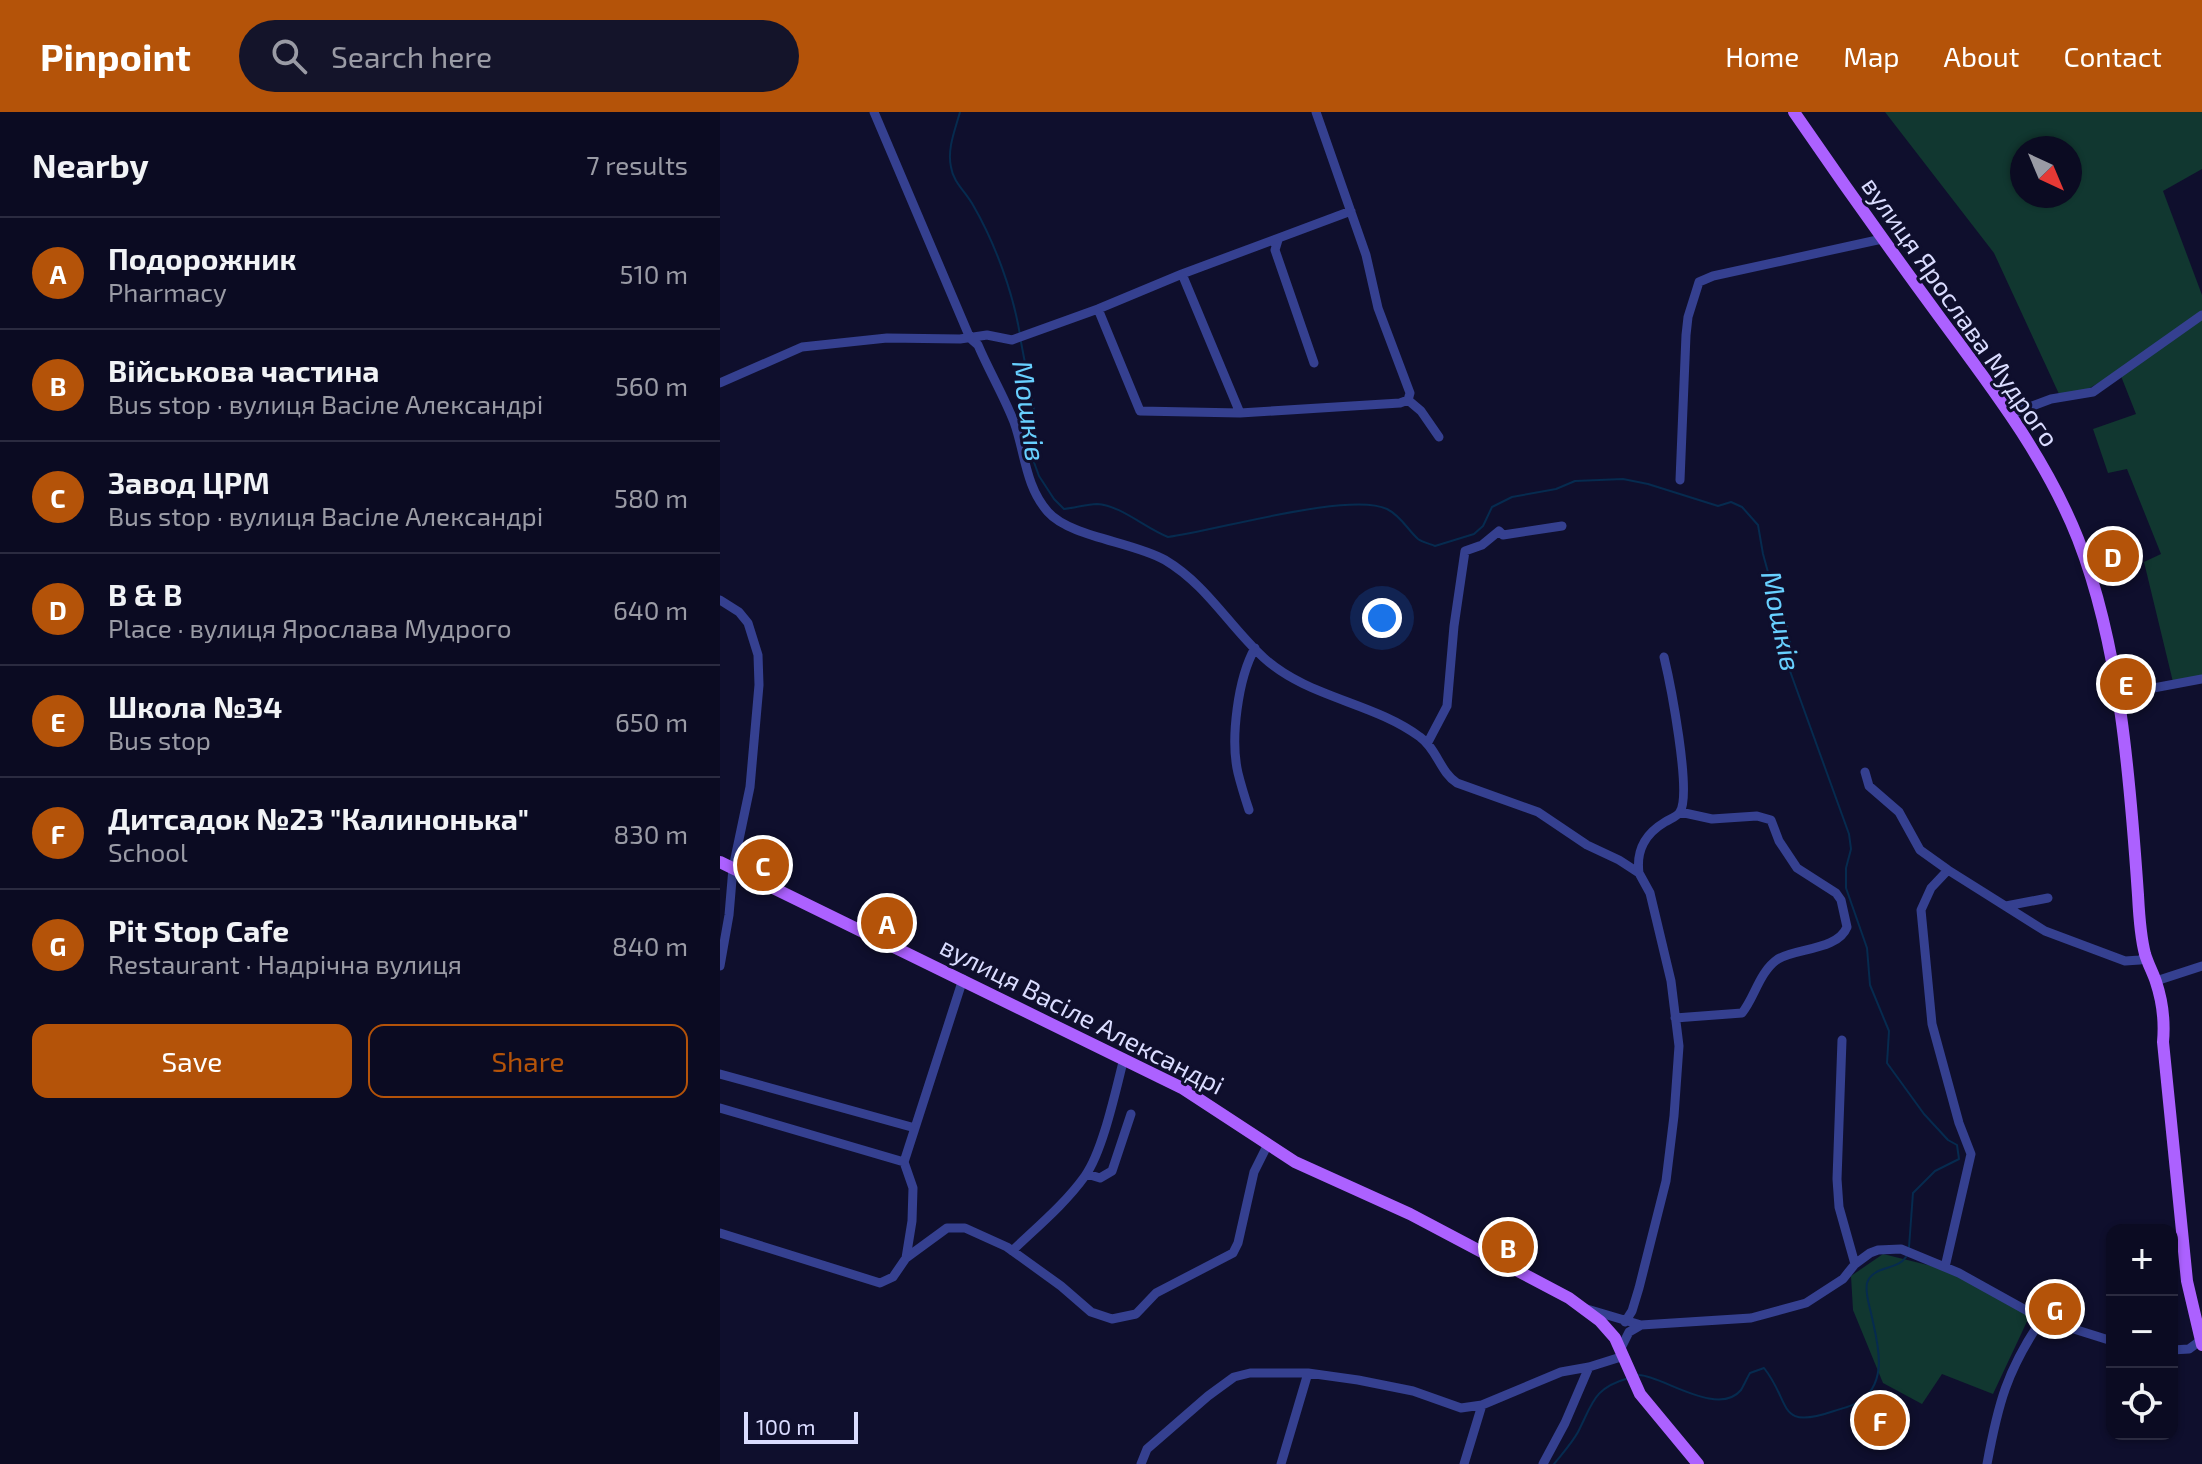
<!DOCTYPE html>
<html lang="en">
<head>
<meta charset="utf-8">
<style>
  :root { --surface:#0b0b22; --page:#14142a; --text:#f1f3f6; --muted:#9a9ba5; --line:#2b2b40; --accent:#b45309 }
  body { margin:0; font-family:"Exo 2",sans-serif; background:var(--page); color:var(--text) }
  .controls { position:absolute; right:24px; bottom:24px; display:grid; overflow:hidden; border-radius:16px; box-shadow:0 2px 6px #0004 }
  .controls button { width:72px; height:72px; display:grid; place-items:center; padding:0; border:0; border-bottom:2px solid var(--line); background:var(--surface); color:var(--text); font:40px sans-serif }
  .compass { position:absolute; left:1290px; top:24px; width:72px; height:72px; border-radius:50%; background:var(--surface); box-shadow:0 2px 6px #0004; rotate:136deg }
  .scale { position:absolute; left:24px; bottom:20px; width:114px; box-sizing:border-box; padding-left:8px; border:4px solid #dadcff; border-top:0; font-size:22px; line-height:28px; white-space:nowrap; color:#dadcff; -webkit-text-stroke:6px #0f0f2d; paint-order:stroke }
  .you { position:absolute; left:662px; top:506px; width:28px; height:28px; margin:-20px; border:6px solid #fff; border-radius:50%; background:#1a73e8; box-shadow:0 0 0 12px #1a73e833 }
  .badge { display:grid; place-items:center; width:52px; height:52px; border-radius:50%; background:var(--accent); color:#fff; font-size:26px; font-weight:700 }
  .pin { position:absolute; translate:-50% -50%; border:4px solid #fff; box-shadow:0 2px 8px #0006 }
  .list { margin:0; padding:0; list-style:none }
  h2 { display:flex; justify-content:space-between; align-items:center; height:104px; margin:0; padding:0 32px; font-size:34px }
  h2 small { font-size:26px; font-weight:400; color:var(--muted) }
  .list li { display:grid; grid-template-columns:52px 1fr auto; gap:24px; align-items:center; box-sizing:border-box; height:112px; padding:0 32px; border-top:2px solid var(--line) }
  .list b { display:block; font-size:30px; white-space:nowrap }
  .list p { margin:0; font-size:26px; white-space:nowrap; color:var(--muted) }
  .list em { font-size:26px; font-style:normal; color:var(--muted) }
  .actions { display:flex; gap:16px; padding:24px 32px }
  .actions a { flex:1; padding:18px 0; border:2px solid var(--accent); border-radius:16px; text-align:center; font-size:28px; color:var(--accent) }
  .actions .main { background:var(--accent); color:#fff }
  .icon { flex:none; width:44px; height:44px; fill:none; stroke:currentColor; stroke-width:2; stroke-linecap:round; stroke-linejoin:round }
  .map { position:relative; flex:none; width:1482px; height:1352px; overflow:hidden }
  header { display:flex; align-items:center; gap:48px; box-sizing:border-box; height:112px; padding:0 40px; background:var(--accent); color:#fff }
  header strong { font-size:38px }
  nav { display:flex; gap:44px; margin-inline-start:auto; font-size:28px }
  .search { width:560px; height:72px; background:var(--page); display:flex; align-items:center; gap:20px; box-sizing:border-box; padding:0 28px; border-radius:44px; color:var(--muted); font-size:30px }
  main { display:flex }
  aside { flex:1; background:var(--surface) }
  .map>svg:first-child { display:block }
  .green { fill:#113730; fill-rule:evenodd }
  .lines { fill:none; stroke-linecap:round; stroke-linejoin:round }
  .stream { stroke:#062b4f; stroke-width:2 }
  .minor { stroke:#354090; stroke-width:9 }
  .major { stroke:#ac61ff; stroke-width:12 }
  .labels { text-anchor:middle; stroke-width:6; stroke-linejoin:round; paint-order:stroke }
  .street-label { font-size:26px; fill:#dadcff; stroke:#0f0f2d }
  .water-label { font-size:28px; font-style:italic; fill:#68d0ff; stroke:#0f0f2d }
</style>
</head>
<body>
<header>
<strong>Pinpoint</strong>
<div class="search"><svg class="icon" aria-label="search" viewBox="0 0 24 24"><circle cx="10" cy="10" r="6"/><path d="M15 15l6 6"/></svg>Search here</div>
<nav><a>Home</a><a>Map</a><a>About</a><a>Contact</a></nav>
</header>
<main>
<aside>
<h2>Nearby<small>7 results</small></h2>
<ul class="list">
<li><span class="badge">A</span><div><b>Подорожник</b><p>Pharmacy</p></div><em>510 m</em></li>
<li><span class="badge">B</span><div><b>Військова частина</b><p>Bus stop · вулиця Васіле Александрі</p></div><em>560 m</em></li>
<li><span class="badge">C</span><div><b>Завод ЦРМ</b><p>Bus stop · вулиця Васіле Александрі</p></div><em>580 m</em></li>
<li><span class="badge">D</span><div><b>B &amp; B</b><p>Place · вулиця Ярослава Мудрого</p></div><em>640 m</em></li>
<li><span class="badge">E</span><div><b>Школа №34</b><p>Bus stop</p></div><em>650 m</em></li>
<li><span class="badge">F</span><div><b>Дитсадок №23 &quot;Калинонька&quot;</b><p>School</p></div><em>830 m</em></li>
<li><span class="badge">G</span><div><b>Pit Stop Cafe</b><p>Restaurant · Надрічна вулиця</p></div><em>840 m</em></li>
</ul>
<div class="actions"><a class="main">Save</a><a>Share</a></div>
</aside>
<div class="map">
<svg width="1482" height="1352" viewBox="0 0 1482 1352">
  <rect width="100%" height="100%" fill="#0f0f2d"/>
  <path class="green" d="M1165,0H1482V57L1443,79L1482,183V564L1453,570L1424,450L1441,442L1407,357L1388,361L1373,317L1416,302L1399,259L1368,277L1339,282L1274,141ZM1302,36H1350V84H1302Z
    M1163,1142L1224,1157L1310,1203L1273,1282L1222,1262L1202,1292L1163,1271L1133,1198L1131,1164Z"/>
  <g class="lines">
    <path class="stream" d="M240,0C235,18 227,37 231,55C233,70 246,80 253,93C275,131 293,180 300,223
      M301,230L314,298L311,342L319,364L334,387L344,397C355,396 367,392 377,392C400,393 425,416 448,425C495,419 630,379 667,397C681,404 687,417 698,427C702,430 710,432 715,434L754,422L763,414L772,395L792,385L836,377L855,369L903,367L928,372L998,394L1011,390L1022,395L1038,413L1043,442L1059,500L1067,513L1071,535L1066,548L1129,722L1131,737L1126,756V776L1147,836L1150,873L1169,919L1167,951L1204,1002L1228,1028L1237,1033L1239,1047L1215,1059L1193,1081L1189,1135
      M919,1263C941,1263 998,1306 1021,1278C1024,1273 1027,1266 1030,1261L1044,1256C1072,1291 1056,1319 1114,1299C1123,1296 1134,1294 1142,1288C1169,1267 1157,1229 1151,1201C1149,1192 1145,1181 1147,1171C1153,1153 1177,1159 1186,1145
      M834,1352C842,1342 852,1331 858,1320C873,1291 873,1276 909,1266"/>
    <path class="minor" d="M154,0L250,226L258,233C269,259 284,284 294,310C305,340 305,374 328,400C350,425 414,430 445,448C487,473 509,514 544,546C588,586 653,590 700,625C717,637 720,660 737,671L818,700L867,733L899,748L919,761L930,781L951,869L959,934L954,1004L946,1069L919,1176L912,1199L905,1210
      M558,128L555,138L594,251
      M462,162L520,301
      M378,197L420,299L520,301L680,291L688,288L690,281L658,196L646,143L596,0
      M0,271L82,235L167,226L240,227L267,223L292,228L378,197L462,162L631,99
      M688,288L701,299L719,325
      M1291,302L1331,287L1373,280L1482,203
      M960,368L966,223L968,205L979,170L993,164L1162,127
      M0,488L19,500L28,511L38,543L39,573L30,675L13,756L9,803L0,854
      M1396,583L1482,567
      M707,632L727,594L734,514L745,439L762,433L779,419L783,423L842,414
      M1145,660L1149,674L1179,700L1200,738L1228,758L1325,819L1405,849L1420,848L1425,844
      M529,698C525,686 521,673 518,661C510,627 518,566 535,536
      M919,761C916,738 925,722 945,710C950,707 958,704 960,700C972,681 950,570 944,545
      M1286,794L1328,786
      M1436,869L1482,854
      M955,906L1022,901C1035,885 1039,860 1058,847C1077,836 1118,838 1127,815L1121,788L1116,781L1077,756L1059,729L1051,708L1037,704L992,707L960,700
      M1122,928L1117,1067L1119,1095L1135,1152
      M0,962L195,1016
      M0,996L184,1050
      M184,1050L243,867
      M184,1050L193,1076L192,1109L186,1146
      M367,1062L380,1066L392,1059L411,1002
      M0,1121L160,1171L173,1165L186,1146L227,1116H245L287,1135L341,1174L371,1200L392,1207L416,1202L436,1181L513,1141L518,1131L534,1060L548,1032
      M292,1139C317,1115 345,1092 365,1064C383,1039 396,977 404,946
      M1225,1155L1251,1042L1239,1011L1212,912L1201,798L1211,776L1228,758
      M867,1197L921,1213L1031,1206L1086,1191L1123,1167L1135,1152L1150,1141L1158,1138L1181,1137L1239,1161L1322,1207L1392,1229
      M901,1236L909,1220L921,1213
      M1452,1238L1469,1237L1480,1229
      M421,1352L427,1337L488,1284L514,1265L530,1261H588L638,1268L693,1279L741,1296L762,1293L841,1260L869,1255L904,1244
      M561,1352L588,1261
      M744,1352L762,1293
      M823,1352L845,1311L869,1255
      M1267,1352C1278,1292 1287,1258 1322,1207"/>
    <path class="major" d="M1074,0C1122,70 1171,139 1221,207C1272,276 1326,346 1358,427C1400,535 1410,667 1418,783C1419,802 1420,823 1425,842C1428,852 1433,861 1436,870C1443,891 1445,908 1443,930L1467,1169L1482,1233
      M0,750L462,976L575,1050L690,1102L849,1186L880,1209L895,1226L920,1282L978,1352"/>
  </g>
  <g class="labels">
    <g class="street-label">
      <text transform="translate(1240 200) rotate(55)" y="9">вулиця Ярослава Мудрого</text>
      <text transform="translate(362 904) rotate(27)" y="9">вулиця Васіле Александрі</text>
    </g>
    <g class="water-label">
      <text transform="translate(309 299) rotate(82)" y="10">Мошків</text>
      <text transform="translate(1061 509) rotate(78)" y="10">Мошків</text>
    </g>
  </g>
</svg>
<div class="controls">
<button>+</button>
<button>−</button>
<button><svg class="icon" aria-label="locate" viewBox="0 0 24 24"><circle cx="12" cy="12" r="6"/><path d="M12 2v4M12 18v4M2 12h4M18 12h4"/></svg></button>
</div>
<svg class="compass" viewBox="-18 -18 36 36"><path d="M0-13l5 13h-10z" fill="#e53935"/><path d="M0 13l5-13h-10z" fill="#9a9ba5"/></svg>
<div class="scale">100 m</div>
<div class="you"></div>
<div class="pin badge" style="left:167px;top:811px">A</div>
<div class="pin badge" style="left:788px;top:1135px">B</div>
<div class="pin badge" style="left:43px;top:753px">C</div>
<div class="pin badge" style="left:1393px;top:444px">D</div>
<div class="pin badge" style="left:1406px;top:572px">E</div>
<div class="pin badge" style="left:1160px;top:1308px">F</div>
<div class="pin badge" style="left:1335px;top:1197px">G</div>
</div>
</main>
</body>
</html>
